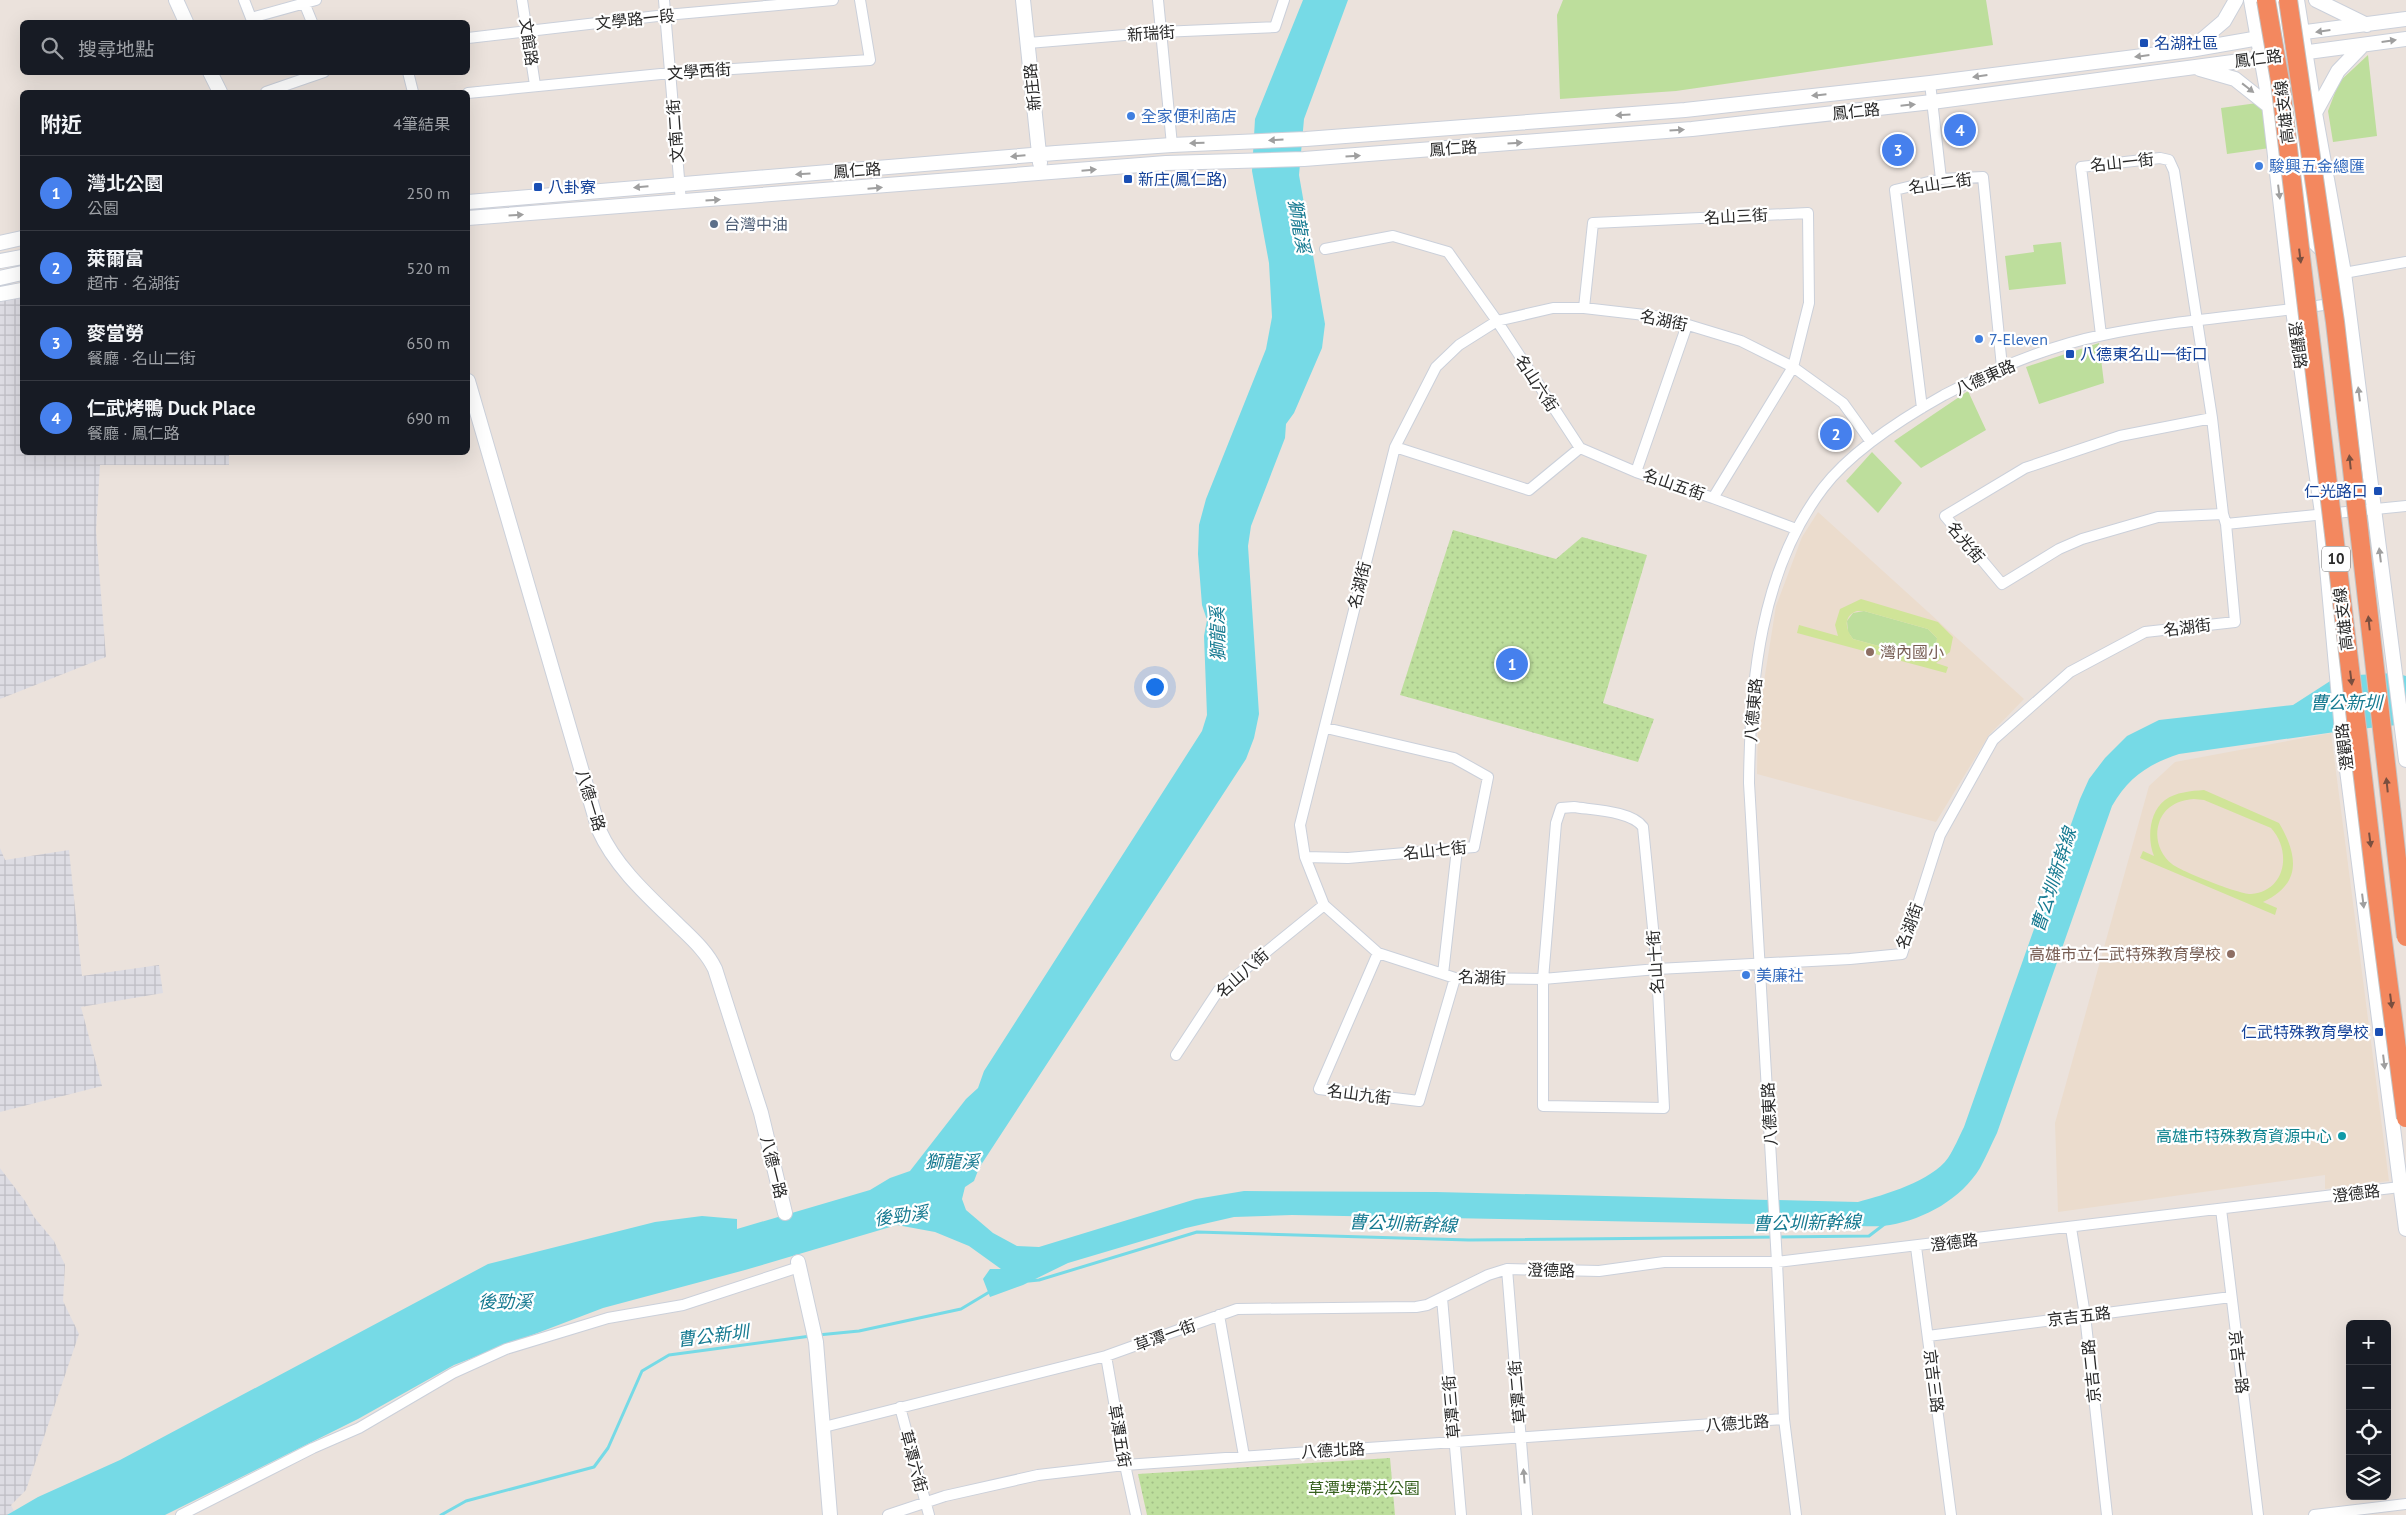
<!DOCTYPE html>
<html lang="zh-TW">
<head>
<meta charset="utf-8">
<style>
  :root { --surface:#171b24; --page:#20242c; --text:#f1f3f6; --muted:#9ea1a6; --line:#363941; --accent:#4680ed }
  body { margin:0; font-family:"PT Sans","Noto Sans TC",sans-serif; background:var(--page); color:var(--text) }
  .controls { position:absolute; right:15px; bottom:15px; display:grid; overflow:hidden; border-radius:8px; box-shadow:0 5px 20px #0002 }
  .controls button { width:45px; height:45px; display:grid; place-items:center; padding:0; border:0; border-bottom:1px solid var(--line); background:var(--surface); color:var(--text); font:25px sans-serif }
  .you { position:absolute; left:1154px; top:686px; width:18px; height:18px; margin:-12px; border:4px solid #fff; border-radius:50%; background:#1a73e8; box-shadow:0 0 0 8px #1a73e833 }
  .badge { display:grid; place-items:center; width:32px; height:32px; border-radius:50%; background:var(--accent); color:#fff; font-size:16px; font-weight:700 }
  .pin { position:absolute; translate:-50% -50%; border:2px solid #fff; box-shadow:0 1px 5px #0006 }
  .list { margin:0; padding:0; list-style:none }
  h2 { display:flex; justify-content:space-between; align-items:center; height:65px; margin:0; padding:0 20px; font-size:21px }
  h2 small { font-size:16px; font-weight:400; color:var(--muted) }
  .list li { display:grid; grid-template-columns:32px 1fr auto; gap:15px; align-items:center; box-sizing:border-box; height:75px; padding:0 20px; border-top:1px solid var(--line) }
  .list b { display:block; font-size:19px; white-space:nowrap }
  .list p { margin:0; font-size:16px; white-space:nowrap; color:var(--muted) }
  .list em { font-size:16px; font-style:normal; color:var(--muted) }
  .icon { flex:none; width:28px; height:28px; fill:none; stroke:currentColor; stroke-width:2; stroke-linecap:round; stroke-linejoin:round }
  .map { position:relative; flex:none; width:2406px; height:1515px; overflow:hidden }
  .search { position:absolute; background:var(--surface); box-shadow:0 5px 20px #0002; left:20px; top:20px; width:450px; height:55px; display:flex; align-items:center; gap:12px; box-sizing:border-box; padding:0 18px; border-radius:8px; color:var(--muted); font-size:19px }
  .panel { position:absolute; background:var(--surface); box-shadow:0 5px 20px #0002; left:20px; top:90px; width:450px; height:365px; border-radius:8px }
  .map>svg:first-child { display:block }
  .industrial { fill:url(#industrial-grid) }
  .education { fill:#ebdccd }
  .grass { fill:#bdde9c }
  .park { fill:url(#park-dots) }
  .pitch { fill:#d0e498; fill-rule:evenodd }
  .water { fill:#76dae6 }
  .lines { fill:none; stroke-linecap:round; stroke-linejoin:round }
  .stream { stroke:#76dae6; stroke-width:3 }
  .street-casing { stroke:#cbd0da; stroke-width:12 }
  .secondary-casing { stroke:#cbd0da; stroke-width:16 }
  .street { stroke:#fff; stroke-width:10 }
  .secondary { stroke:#fff; stroke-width:14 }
  .highway-bridge-casing { stroke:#c3c3c3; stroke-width:20; stroke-linecap:butt }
  .highway-bridge { stroke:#f3885f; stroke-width:18 }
  .oneway { fill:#9f9f9f }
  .oneway2 { fill:#7a4f3f }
  .transit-dot { fill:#1a4fb4; stroke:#fff; stroke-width:2 }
  .shop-dot { fill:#3f7fe0; stroke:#fff; stroke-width:2 }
  .service-dot { fill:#5c6f8a; stroke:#fff; stroke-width:2 }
  .education-dot { fill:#8d6e63; stroke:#fff; stroke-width:2 }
  .culture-dot { fill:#0f9aa8; stroke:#fff; stroke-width:2 }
  .labels { text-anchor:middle; stroke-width:4.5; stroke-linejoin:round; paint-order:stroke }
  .shield { fill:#fff; stroke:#696969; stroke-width:1 }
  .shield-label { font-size:15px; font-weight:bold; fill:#292929 }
  .street-label { font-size:16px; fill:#292929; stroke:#fff }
  .transit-label { font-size:16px; fill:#164399; stroke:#fff; text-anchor:start }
  .shop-label { font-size:16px; fill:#366cbe; stroke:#fff; text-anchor:start }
  .service-label { font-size:16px; fill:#4e5e75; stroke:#fff; text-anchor:start }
  .education-label { font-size:16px; fill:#785e54; stroke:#fff; text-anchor:start }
  .culture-label { font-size:16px; fill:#0d838f; stroke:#fff; text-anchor:end }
  .park-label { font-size:16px; fill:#37611f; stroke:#fff }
  .water-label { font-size:18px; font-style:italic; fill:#167a91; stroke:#fff }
</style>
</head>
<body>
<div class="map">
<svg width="2406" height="1515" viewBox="0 0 2406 1515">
  <defs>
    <pattern id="industrial-grid" width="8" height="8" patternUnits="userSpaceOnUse" patternTransform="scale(1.25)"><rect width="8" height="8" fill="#dddce3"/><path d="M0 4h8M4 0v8" fill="none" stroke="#bebdc3"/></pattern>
    <pattern id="park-dots" width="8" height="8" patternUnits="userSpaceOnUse" patternTransform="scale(1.25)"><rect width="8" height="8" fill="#bdde9c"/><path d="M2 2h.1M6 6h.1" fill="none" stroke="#a2be86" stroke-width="1.8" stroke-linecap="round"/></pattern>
  </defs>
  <rect width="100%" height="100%" fill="#ebe2dc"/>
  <path class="industrial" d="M22,293V452L229,453V465H100L96,531L106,657L0,699V298Z
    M0,848L5,860L69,850L82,976L159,965L163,993L81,1007L102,1086L0,1112Z
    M0,1168L25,1201L34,1217L54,1241L65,1265L63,1301L79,1334L26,1490L11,1505L16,1515H0Z"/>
  <path class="education" d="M1818,512L2024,699L1989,735L1936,822L1757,774L1758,719L1776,606L1802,537Z
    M2331,733L2389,1181L2325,1189V1175L2058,1212L2055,1123L2149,786L2175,762Z"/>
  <path class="grass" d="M1563,0H1986L1993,45L1676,91L1560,99L1557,15Z
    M2368,55L2377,136L2333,142L2328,111L2339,82Z
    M2257,103L2264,108L2270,148L2227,154L2221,108Z
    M2061,242L2066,284L2009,290L2005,256L2034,252L2033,245Z
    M2099,343L2104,383L2039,404L2026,367Z
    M1968,391L1986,430L1921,468L1894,441Z
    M1872,452L1902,483L1878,513L1846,481Z
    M1864,611L1928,629L1937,638L1936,649L1929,657L1923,658L1853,639L1848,632L1847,621L1853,613Z"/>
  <path class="park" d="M1453,530L1556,559L1582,537L1647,555L1603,703L1654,719L1638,762L1400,695Z
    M1390,1458L1395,1515H1147L1138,1474Z"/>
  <path class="pitch" d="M1861,599L1938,622L1953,637L1950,652L1936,663L1948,667L1946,673L1797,633L1799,625L1838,636L1835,625L1840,609ZM1857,611H1864L1928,629L1937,638L1936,649L1929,657L1923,658L1853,639C1845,629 1843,616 1857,611Z
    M2204,790L2279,823C2298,855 2302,884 2263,902L2277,908L2275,915L2140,858L2143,851L2154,856C2147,839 2149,812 2165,800C2176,792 2191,791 2204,790ZM2194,799L2204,800L2271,828C2292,851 2286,891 2251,894C2241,895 2180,871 2172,864C2160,855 2154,838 2159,823C2164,807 2178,800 2194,799Z"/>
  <path class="water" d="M1303,0H1348L1304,119L1299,175L1325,324L1322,348L1294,413L1286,424L1285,438L1251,526L1248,546L1259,714L1254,738L1246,759L979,1168L974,1181L965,1187L962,1199L966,1210L993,1233L1017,1246L1039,1247L1196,1199L1244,1191L1436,1192L1858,1202C1884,1195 1932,1181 1948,1158C1954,1149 1959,1137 1964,1127L2080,799L2089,779L2105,758L2127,736L2159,720L2293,705L2338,676L2395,673L2406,676V724L2342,731L2179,754C2148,764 2128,778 2112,806L1997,1133C1991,1145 1986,1157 1980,1168C1961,1199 1925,1219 1890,1225C1880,1227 1869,1226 1859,1226L1292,1215L1234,1217L1186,1228L1068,1263L1023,1285L990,1297L983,1279L990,1269H1001L969,1246L935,1232L897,1225L745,1270L603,1308L454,1365L358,1419L165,1515H7L38,1497L120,1460L488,1264L655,1222L702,1216L737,1219V1229L870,1190L890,1178L910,1171L966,1099L978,1088L984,1071L1202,731L1207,715L1204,636L1207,620L1202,605L1198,554L1199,525L1206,499L1266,349L1272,317L1269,263L1252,171L1255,119Z"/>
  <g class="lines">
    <path class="stream" d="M1029,1281L1039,1280L1197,1232L1469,1240L1869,1236L1886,1223
      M818,1335L859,1331L961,1309L991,1291
      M441,1515L466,1501L594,1467L608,1448L642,1371L669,1355L811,1336"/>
    <defs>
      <path id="street" d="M244,0L251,18L316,0
        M303,0L312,22
        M522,0L535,85
        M664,0L681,202
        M1158,0L1172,145
        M468,38L666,15L833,0
        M1028,43L1161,32L1275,27L1284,0
        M408,72L413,92
        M1930,83L1941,179
        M266,92L324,72
        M468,93L671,73L870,60L860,0
        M1325,249L1393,236L1448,252L1497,321L1580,448L1529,490L1395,447
        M2344,273L2406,262
        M1584,308L1593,223L1808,213L1809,303L1793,367L1713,498L1636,472L1687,325
        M1922,408L1895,190L1941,179L1983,177L2002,367
        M2212,418L2120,436L2025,468L1945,516L2002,584L2059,549L2082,539L2158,517L2223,514
        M1871,442L1843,403L1793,367L1741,341L1662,317L1584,308H1553L1497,321L1459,345L1436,367L1395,447L1300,825L1305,857L1324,905L1378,953L1455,978L1543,979L1657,969L1850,959L1902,954L1940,835L1993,740L2070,672L2145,632L2235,622L2226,524L2223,514L2212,418L2174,171L2169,160L2160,158L2081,167L2101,335
        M1580,448L1636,472
        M1713,498L1796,529
        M2226,524L2406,506
        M1574,807C1593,810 1632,811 1643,827L1657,969L1664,1108L1543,1106V979L1556,823L1561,808Z
        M1305,857L1348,858L1474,847L1488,777L1454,758L1326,728
        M1378,953L1319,1089L1419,1101L1455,978
        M1443,974L1457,849
        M1176,1055L1218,991L1324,905
        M2221,1209L2258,1515
        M2071,1228L2085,1315L2107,1515
        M1916,1247L1951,1515
        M1507,1269L1527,1515
        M1442,1298L1461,1515
        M1219,1315L1244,1456
        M1928,1336L2231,1297
        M1106,1356L1125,1465L1136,1515
        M900,1407L929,1515
        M824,1427L1106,1356L1237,1309L1416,1307L1427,1305L1488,1275L1507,1269L1599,1271L1664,1262H1777L2400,1187
        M181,1515L313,1448L359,1428L453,1373L506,1349L608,1318L683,1305L799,1267
        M888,1515L945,1496L1038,1475L1125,1465L1784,1419
        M1796,1515L1784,1419L1777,1262L1749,783C1750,683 1760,571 1823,488C1852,450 1903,418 1944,395C1994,369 2048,346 2103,335C2180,319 2260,315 2337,303
        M2314,1515L2406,1504"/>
      <path id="secondary" d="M176,0L186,22
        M1023,0L1040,163
        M2251,0L2268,96L2293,310L2322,513L2342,731L2406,1229
        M2276,0L2284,35L2287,42
        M2297,0L2315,113L2344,273L2406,760
        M2316,0L2367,25
        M2282,48L2286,54L2310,238L2328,256
        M2190,50L2224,21L2236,0
        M2200,69L2235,79L2269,106
        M210,72L220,92
        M2315,113L2338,71L2363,45
        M468,202L1056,153L1172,145L1306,139L1685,110L1930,83L2190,50L2259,38L2406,19
        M468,218L1166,163L1304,159L1692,129L1932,102L2406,39
        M0,243L22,238
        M0,261L22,257
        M0,278L22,273
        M0,294L22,290
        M468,381L599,830C615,866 647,895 675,922C690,937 706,950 715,969L761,1113L785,1213
        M798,1262L816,1342L830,1515"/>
    </defs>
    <use href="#street" class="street-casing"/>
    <use href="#secondary" class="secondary-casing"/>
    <use href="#street" class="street"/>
    <use href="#secondary" class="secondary"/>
    <defs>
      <path id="highway-bridge" d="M2266,0L2280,81L2376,887L2406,1118
        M2288,0L2335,322L2406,937"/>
    </defs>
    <use href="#highway-bridge" class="highway-bridge-casing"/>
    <use href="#highway-bridge" class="highway-bridge"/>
  </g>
  <defs><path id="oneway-solid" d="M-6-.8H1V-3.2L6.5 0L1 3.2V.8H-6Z" transform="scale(1.25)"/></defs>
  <g class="oneway">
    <use href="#oneway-solid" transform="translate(2323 31) rotate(172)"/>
    <use href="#oneway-solid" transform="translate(2389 41) rotate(-8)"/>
    <use href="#oneway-solid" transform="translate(2142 56) rotate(173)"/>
    <use href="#oneway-solid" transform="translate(1980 76) rotate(172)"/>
    <use href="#oneway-solid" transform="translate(2248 88) rotate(38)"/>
    <use href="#oneway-solid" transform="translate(1819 95) rotate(174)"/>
    <use href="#oneway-solid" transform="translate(1908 105) rotate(-6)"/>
    <use href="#oneway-solid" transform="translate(1623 115) rotate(176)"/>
    <use href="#oneway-solid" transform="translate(1677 130) rotate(-4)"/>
    <use href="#oneway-solid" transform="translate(1276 140) rotate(177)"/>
    <use href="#oneway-solid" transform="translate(1197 143) rotate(178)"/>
    <use href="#oneway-solid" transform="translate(1515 143) rotate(-4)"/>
    <use href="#oneway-solid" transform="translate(1018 156) rotate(175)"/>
    <use href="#oneway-solid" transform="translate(1353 156) rotate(-4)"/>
    <use href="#oneway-solid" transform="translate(1089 170) rotate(-5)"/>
    <use href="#oneway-solid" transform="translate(803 174) rotate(176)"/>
    <use href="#oneway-solid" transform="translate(641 187) rotate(175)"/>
    <use href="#oneway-solid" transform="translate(875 188) rotate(-5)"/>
    <use href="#oneway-solid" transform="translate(2279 192) rotate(83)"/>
    <use href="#oneway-solid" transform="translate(713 200) rotate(-4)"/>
    <use href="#oneway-solid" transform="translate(516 215) rotate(-4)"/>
    <use href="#oneway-solid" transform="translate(2359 394) rotate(-97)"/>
    <use href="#oneway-solid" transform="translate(2380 555) rotate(-97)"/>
    <use href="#oneway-solid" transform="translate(2363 901) rotate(83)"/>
    <use href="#oneway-solid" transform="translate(2384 1062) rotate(83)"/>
    <use href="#oneway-solid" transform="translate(1524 1476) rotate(-95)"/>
  </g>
  <g class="oneway2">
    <use href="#oneway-solid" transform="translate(2300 256) rotate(83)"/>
    <use href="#oneway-solid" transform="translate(2350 462) rotate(-96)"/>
    <use href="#oneway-solid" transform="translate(2369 623) rotate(-96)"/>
    <use href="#oneway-solid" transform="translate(2351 678) rotate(83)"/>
    <use href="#oneway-solid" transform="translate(2387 785) rotate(-96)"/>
    <use href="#oneway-solid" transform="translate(2370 840) rotate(83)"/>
    <use href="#oneway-solid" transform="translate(2391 1001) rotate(83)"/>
  </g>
  <g class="transit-dot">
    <rect x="2139" y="38" width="10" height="10" rx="2.5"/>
    <rect x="1123" y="174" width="10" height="10" rx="2.5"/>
    <rect x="533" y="182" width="10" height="10" rx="2.5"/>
    <rect x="2065" y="349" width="10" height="10" rx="2.5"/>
    <rect x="2373" y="486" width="10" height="10" rx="2.5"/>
    <rect x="2374" y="1027" width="10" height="10" rx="2.5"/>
  </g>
  <g class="shop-dot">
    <circle cx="1131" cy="116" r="5"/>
    <circle cx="2259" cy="166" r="5"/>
    <circle cx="1979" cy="339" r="5"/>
    <circle cx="1746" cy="975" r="5"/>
  </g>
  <circle class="service-dot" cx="714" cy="224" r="5"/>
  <g class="education-dot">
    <circle cx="1870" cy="652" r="5"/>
    <circle cx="2231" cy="954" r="5"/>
  </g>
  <circle class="culture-dot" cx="2342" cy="1136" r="5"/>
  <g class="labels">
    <rect class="shield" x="2322" y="546.5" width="28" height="25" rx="4"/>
    <g class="shield-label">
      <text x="2336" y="564">10</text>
    </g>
    <g class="street-label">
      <text transform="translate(635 19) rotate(-6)" y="6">文學路一段</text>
      <text transform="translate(1151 33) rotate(-4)" y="6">新瑞街</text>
      <text transform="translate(529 42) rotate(82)" y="6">文館路</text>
      <text transform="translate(2258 58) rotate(-7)" y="6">鳳仁路</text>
      <text transform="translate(699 71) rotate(-4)" y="6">文學西街</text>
      <text transform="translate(1032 87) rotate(-96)" y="6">新庄路</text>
      <text transform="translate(1856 111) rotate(-6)" y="6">鳳仁路</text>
      <text transform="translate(2284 112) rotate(-97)" y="6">高雄支線</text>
      <text transform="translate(675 131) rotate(-94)" y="6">文南二街</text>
      <text transform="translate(1453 148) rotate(-4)" y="6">鳳仁路</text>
      <text transform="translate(2122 162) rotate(-6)" y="6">名山一街</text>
      <text transform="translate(857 170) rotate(-4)" y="6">鳳仁路</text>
      <text transform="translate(1940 183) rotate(-8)" y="6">名山二街</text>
      <text transform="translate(1736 216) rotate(-3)" y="6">名山三街</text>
      <text transform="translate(1664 320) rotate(12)" y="6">名湖街</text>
      <text transform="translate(2298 345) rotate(82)" y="6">澄觀路</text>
      <text transform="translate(1985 377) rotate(-24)" y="6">八德東路</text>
      <text transform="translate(1537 383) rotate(57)" y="6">名山六街</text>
      <text transform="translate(1674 484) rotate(19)" y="6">名山五街</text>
      <text transform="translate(1966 542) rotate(50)" y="6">名光街</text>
      <text transform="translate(1359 585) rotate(-76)" y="6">名湖街</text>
      <text transform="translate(2343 619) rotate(-97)" y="6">高雄支線</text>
      <text transform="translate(2187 627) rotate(-7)" y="6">名湖街</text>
      <text transform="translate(1753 710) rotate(-85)" y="6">八德東路</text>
      <text transform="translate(2344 747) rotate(-97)" y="6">澄觀路</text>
      <text transform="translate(591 800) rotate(73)" y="6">八德一路</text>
      <text transform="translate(1435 850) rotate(-6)" y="6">名山七街</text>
      <text transform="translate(1909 926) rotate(-70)" y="6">名湖街</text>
      <text transform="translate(1655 962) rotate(-94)" y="6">名山十街</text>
      <text transform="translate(1242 973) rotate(-42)" y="6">名山八街</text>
      <text transform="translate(1482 977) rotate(2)" y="6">名湖街</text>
      <text transform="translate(1359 1094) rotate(7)" y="6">名山九街</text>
      <text transform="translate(1769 1114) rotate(-93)" y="6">八德東路</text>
      <text transform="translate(774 1167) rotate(76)" y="6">八德一路</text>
      <text transform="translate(2356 1193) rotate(-7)" y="6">澄德路</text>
      <text transform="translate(1954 1242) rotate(-7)" y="6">澄德路</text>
      <text transform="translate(1551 1270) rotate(1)" y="6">澄德路</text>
      <text transform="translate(2079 1316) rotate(-7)" y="6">京吉五路</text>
      <text transform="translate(1165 1335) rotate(-20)" y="6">草潭一街</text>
      <text transform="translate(2239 1362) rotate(83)" y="6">京吉一路</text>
      <text transform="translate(2091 1371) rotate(-96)" y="6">京吉二路</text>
      <text transform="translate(1934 1381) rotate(83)" y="6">京吉三路</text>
      <text transform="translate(1517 1392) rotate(-95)" y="6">草潭二街</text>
      <text transform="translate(1451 1407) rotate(-95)" y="6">草潭三街</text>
      <text transform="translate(1737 1423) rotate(-4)" y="6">八德北路</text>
      <text transform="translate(1120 1436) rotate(80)" y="6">草潭五街</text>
      <text transform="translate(1333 1450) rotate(-3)" y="6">八德北路</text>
      <text transform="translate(914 1461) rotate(75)" y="6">草潭六街</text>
    </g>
    <g class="transit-label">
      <text x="2154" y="49">名湖社區</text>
      <text x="1138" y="185">新庄(鳳仁路)</text>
      <text x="548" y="193">八卦寮</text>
      <text x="2080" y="360">八德東名山一街口</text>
      <text x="2368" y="497" text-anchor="end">仁光路口</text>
      <text x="2369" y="1038" text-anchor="end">仁武特殊教育學校</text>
    </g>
    <g class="shop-label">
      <text x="1141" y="122">全家便利商店</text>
      <text x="2269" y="172">駿興五金總匯</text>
      <text x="1989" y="345">7-Eleven</text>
      <text x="1756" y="981">美廉社</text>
    </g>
    <g class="service-label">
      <text x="724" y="230">台灣中油</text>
    </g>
    <g class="education-label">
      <text x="1880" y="658">灣內國小</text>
      <text x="2221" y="960" text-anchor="end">高雄市立仁武特殊教育學校</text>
    </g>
    <g class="culture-label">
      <text x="2332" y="1142">高雄市特殊教育資源中心</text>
    </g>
    <g class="park-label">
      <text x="1364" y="1494">草潭埤滯洪公園</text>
    </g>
    <g class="water-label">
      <text transform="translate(1299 226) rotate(80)" y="6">獅龍溪</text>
      <text transform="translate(1218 634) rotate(-91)" y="6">獅龍溪</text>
      <text x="2346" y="709">曹公新圳</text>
      <text transform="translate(2054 880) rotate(-72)" y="6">曹公圳新幹線</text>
      <text x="952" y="1168">獅龍溪</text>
      <text transform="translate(901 1216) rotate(-7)" y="6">後勁溪</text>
      <text transform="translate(1807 1223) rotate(-1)" y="6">曹公圳新幹線</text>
      <text transform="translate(1403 1224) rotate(2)" y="6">曹公圳新幹線</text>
      <text x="505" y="1308">後勁溪</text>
      <text transform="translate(713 1336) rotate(-7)" y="6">曹公新圳</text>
    </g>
  </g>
</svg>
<div class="controls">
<button>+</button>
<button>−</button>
<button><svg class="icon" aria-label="locate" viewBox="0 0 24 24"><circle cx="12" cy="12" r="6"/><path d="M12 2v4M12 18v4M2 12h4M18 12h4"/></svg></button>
<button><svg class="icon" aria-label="layers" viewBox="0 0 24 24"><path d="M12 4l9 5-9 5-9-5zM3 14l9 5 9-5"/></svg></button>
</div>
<div class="you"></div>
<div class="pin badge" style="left:1512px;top:664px">1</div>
<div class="pin badge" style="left:1836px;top:434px">2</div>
<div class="pin badge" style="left:1898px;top:150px">3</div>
<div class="pin badge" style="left:1960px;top:130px">4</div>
<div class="search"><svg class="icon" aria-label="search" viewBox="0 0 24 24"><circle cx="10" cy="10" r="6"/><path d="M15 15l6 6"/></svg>搜尋地點</div>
<section class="panel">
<h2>附近<small>4筆結果</small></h2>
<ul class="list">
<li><span class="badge">1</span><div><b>灣北公園</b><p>公園</p></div><em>250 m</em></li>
<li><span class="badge">2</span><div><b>萊爾富</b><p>超市 · 名湖街</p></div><em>520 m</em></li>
<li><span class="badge">3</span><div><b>麥當勞</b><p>餐廳 · 名山二街</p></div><em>650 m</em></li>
<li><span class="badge">4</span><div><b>仁武烤鴨 Duck Place</b><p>餐廳 · 鳳仁路</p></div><em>690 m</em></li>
</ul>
</section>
</div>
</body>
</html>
